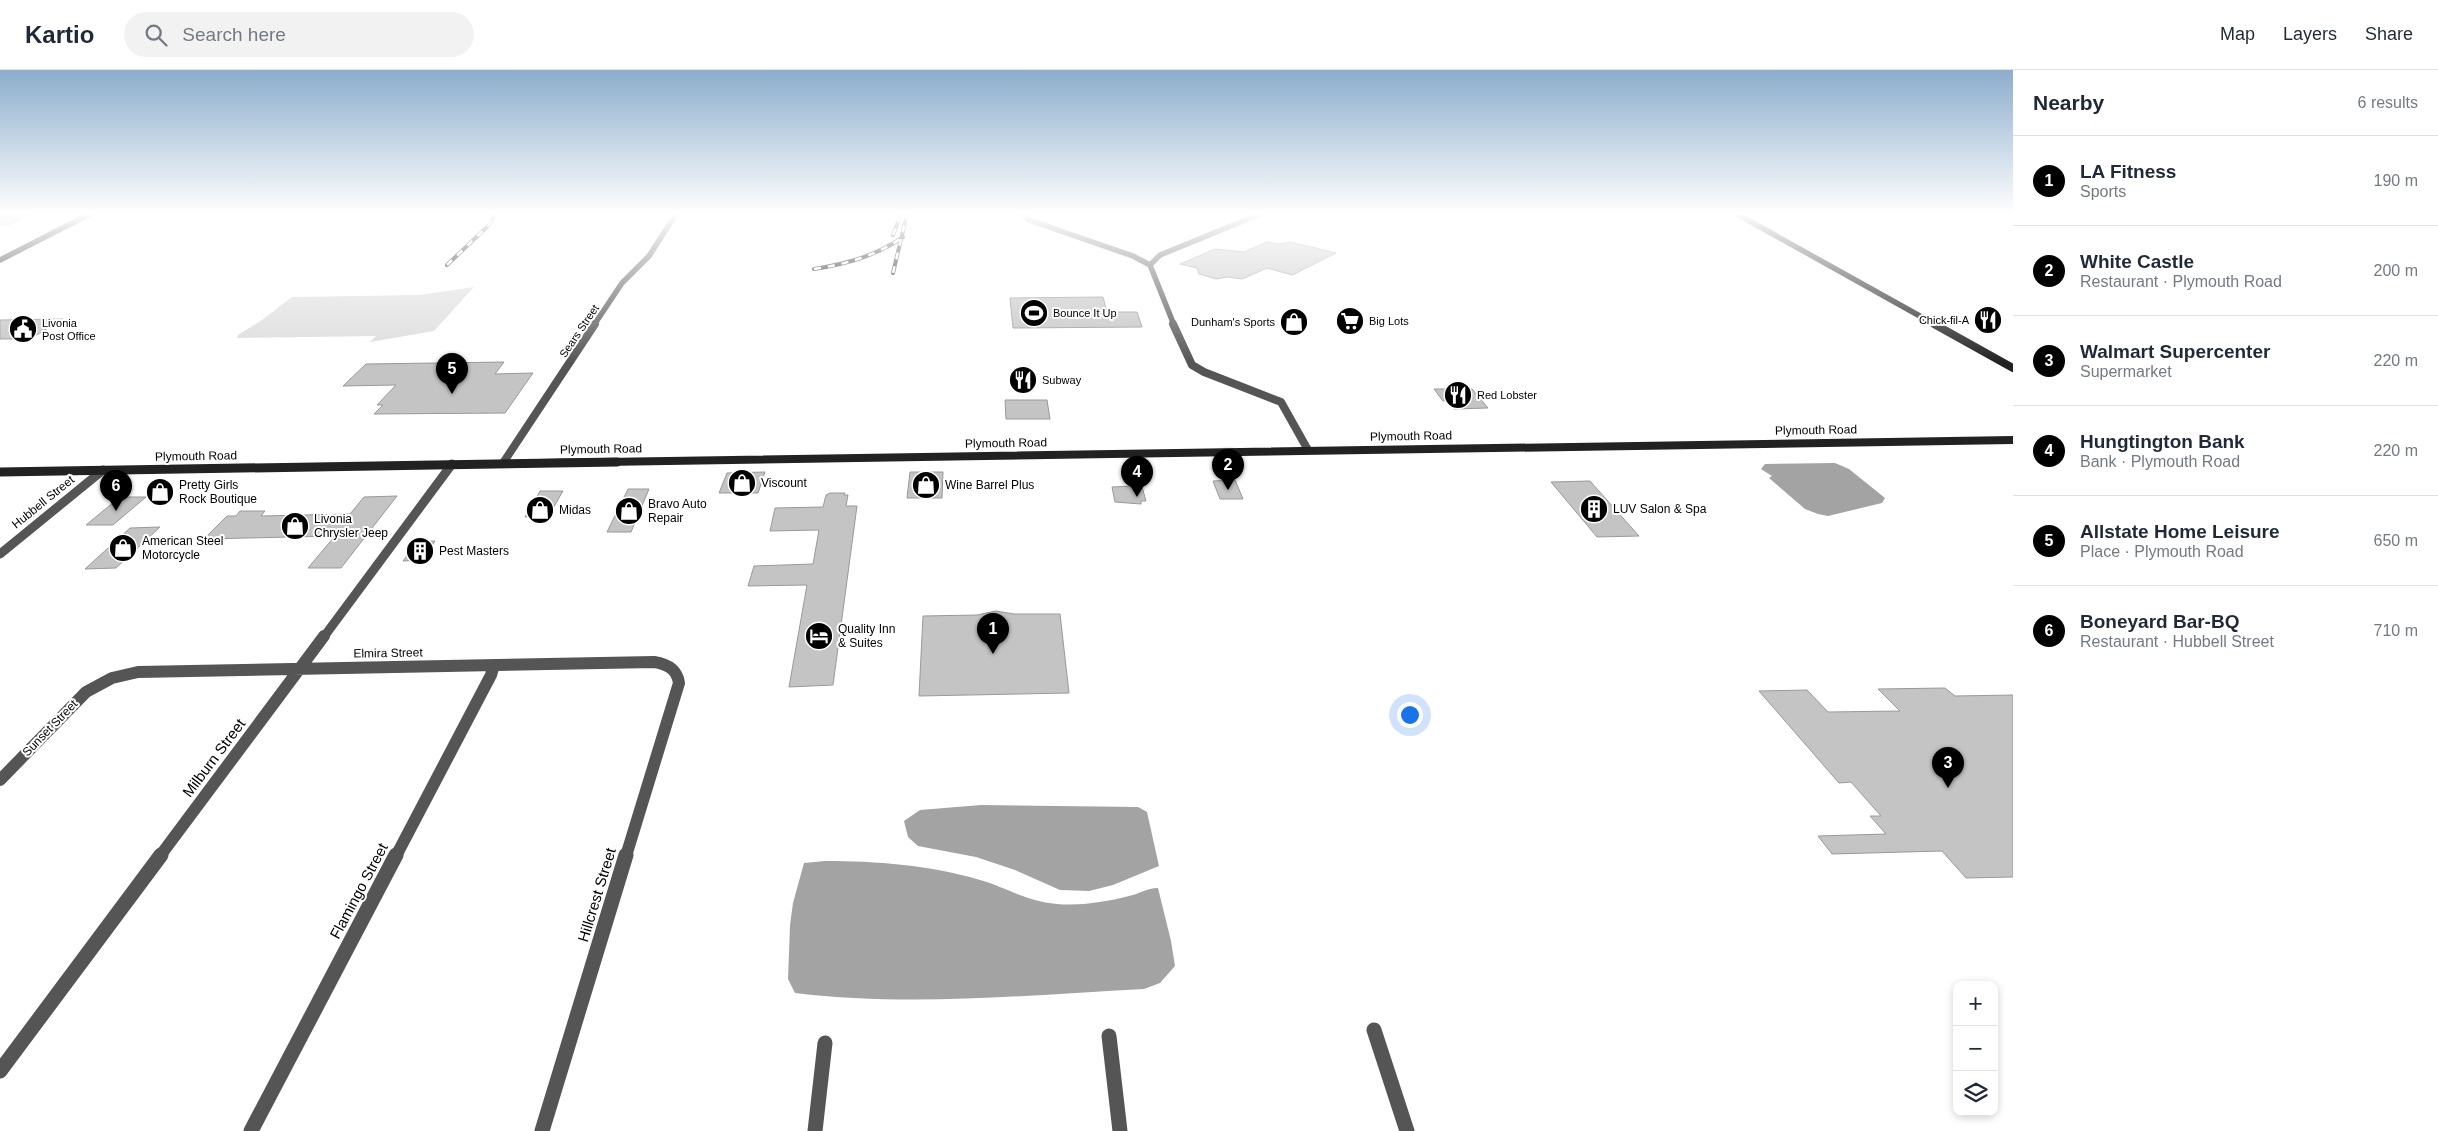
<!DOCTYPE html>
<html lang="en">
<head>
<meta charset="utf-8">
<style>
  :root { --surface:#fff; --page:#f2f2f3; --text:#1f2937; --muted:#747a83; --line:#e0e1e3; --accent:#000 }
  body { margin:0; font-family:Helvetica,sans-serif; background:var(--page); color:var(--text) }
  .controls { position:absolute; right:15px; bottom:15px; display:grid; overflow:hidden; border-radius:10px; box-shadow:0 2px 8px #0003 }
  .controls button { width:45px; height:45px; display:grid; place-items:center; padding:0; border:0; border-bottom:1px solid var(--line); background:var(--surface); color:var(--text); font:25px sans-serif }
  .you { position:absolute; left:1409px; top:644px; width:18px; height:18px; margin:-12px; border:4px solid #fff; border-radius:50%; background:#1a73e8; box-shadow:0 0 0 8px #1a73e833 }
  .badge { display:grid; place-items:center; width:32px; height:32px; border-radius:50%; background:var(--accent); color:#fff; font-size:16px; font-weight:700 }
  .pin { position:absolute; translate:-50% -41px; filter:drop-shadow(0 1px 2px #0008) }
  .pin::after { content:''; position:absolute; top:26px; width:18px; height:15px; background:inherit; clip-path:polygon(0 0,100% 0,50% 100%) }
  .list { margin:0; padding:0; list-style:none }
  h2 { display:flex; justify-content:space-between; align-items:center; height:65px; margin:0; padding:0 20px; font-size:21px }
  h2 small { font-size:16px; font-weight:400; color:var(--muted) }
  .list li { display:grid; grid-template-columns:32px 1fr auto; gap:15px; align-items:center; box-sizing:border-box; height:90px; padding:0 20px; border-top:1px solid var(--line) }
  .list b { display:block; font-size:19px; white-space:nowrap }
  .list p { margin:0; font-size:16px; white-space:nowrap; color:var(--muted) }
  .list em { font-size:16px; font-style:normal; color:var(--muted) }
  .icon { flex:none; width:28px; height:28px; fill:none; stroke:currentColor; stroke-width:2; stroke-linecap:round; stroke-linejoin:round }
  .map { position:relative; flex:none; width:2013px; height:1061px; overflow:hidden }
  header { display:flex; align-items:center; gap:30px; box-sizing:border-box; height:70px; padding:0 25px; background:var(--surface); border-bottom:1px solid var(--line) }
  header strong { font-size:24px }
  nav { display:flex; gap:28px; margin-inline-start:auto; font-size:18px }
  .search { width:350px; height:45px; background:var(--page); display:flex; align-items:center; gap:12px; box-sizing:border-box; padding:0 18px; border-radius:28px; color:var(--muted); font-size:19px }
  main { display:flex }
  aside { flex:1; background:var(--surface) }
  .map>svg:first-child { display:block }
  .green { fill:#dcdcdc }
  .water { fill:#a3a3a3 }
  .building { fill:#c4c4c4; stroke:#999 }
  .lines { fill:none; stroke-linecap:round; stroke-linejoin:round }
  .minor-far4 { stroke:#555; stroke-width:5.5 }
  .minor-far3 { stroke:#555; stroke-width:8 }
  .minor-far2 { stroke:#555; stroke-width:9 }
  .minor-far1 { stroke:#555; stroke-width:12 }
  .minor { stroke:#555; stroke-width:15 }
  .secondary-far2 { stroke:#222; stroke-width:5.5 }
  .secondary-far1 { stroke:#222; stroke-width:8 }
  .secondary { stroke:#222; stroke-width:9 }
  .rail-casing { stroke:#000; stroke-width:4 }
  .rail { stroke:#fff; stroke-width:2.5; stroke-dasharray:7; stroke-linecap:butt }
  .labels { text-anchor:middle; stroke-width:4; stroke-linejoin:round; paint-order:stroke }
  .far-poi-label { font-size:11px; fill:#000; stroke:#fff; text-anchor:start }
  .far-street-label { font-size:11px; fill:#000; stroke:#fff }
  .street-label { font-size:12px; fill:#000; stroke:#fff }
  .poi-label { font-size:12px; fill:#000; stroke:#fff; text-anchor:start }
  .near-street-label { font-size:15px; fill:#000; stroke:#fff }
</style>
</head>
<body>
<header>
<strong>Kartio</strong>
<div class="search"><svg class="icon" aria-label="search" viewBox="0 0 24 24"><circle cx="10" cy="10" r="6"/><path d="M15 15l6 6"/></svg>Search here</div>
<nav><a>Map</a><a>Layers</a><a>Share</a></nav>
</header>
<main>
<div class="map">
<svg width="2013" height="1061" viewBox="0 0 2013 1061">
  <rect width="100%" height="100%" fill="#fff"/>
  <path class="green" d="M474,217L434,261L370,272L376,266L237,268L238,265L262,250L292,227L420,225Z"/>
  <path class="water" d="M1835,393L1849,399L1885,428L1882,433L1828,446L1818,444L1805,439L1769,408L1772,406L1761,399L1765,394Z
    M981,735L1138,737L1147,742L1159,796L1113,815L1089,821L1060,820L1015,800L976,787L918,776L908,767L904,751L920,740Z
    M825,791C876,791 931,795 980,810C1008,818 1025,831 1057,834C1080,836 1106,832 1129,826C1139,824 1147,818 1158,818L1171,871L1175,896L1160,913L1144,919C1028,925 911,937 795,923L788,909L790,855L793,833L804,793Z"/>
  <path class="building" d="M0,145H30L8,155H0Z
    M1267,172L1279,174L1290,172L1336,183L1292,205L1267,198L1242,209L1227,207L1216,209L1199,204L1197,198L1180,194L1215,179L1244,182Z
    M1103,227L1107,242H1137L1142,257L1013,258L1010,228Z
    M63,249L30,269H0V250Z
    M504,292L495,304L533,303L505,343L374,344L383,335H377L396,315L343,316L366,294Z
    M1434,319H1472L1488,338L1454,339L1448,331H1443Z
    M1005,330H1047L1050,349H1006Z
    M765,402L758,423H719L727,403Z
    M910,402H943L942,428H907Z
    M1235,410L1243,429H1220L1213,411Z
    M1590,411L1639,466L1597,467L1551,412Z
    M1134,416L1142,417L1146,431H1141V434L1115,432L1112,417Z
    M628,419H649L631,462H607Z
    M540,421H563L548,447H525Z
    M830,423H845L844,425H848L846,436H857L833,615L789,617L807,515L748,516L754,496L813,494L819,460L770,461L775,438L823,437L826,425Z
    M397,426L341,498H308L335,466L204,469L227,446H236L240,441H265L261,446L350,444L364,427Z
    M120,427H146L113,455H86Z
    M160,457L116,498L85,499L130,458Z
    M435,471L423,490L403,491L417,472Z
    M996,541L1014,544H1060L1069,623L919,626L923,546L977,545Z
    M1945,618L1955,626L2013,625V807L1966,808L1942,781L1832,784L1818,766L1886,764L1870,746H1881L1851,712L1839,713L1759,621L1807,620L1828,642L1900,641L1878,619Z"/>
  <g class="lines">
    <path class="minor-far4" d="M1023,144L1029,150L1133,186L1150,195L1160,185L1260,144
      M1150,195L1174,255
      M594,255L622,213L649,186L676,144"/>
    <path class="minor-far3" d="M1173,254L1192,295L1204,302L1281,332L1308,380
      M503,393L595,254"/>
    <path class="minor-far2" d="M0,484L103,400
      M323,568L452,394"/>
    <path class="minor-far1" d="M0,710L86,622L112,608L138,602L654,592C667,594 677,599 679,613L626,786
      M160,786L324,566
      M396,786L491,605L494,595"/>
    <path class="minor" d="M1374,960L1407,1061
      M1109,966L1120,1061
      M0,1001L161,785
      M251,1061L396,785
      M542,1061L626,785
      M815,1061L825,973"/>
    <path class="secondary-far2" d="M1737,144L1936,255
      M0,190L90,144"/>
    <path class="secondary-far1" d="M1934,254L2013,298
      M539,393L2013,370"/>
    <path class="secondary" d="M0,402L617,392"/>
    <defs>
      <path id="rail" d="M893,165L901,144
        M447,195L489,155L496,144
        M814,199C846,194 876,186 903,167
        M893,203L907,144"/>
    </defs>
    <use href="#rail" class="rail-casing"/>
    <use href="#rail" class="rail"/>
  </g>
  <linearGradient id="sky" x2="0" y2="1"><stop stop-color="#8cadcc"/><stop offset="0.49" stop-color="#fff"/><stop offset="1" stop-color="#fff" stop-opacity="0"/></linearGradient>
  <rect width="2013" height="293" fill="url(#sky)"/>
  <defs>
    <symbol id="stadium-disc" viewBox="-11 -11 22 22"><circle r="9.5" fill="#000" stroke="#fff"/><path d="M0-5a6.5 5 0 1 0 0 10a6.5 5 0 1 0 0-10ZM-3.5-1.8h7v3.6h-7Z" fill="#fff"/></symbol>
    <symbol id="restaurant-disc" viewBox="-11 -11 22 22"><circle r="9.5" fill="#000" stroke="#fff"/><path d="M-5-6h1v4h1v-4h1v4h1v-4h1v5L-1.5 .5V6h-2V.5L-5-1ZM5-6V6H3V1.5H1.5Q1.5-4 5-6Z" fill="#fff"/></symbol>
    <symbol id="supermarket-disc" viewBox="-11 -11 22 22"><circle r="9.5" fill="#000" stroke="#fff"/><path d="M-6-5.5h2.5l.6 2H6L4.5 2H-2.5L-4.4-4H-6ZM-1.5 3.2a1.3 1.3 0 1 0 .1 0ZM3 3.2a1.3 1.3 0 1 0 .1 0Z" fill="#fff"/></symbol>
    <symbol id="shop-disc" viewBox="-11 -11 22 22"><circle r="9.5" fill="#000" stroke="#fff"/><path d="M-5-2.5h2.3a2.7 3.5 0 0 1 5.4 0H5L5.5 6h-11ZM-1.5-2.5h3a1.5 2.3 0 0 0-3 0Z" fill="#fff"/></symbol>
    <symbol id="civic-disc" viewBox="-11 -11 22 22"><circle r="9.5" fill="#000" stroke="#fff"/><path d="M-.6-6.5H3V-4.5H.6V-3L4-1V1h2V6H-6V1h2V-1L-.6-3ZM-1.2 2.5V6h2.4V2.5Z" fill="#fff"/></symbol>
    <symbol id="building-disc" viewBox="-11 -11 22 22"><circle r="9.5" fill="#000" stroke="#fff"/><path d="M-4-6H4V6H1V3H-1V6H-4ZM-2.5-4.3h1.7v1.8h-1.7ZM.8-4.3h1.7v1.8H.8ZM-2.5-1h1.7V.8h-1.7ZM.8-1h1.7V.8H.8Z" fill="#fff"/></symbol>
    <symbol id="hotel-disc" viewBox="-11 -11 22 22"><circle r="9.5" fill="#000" stroke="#fff"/><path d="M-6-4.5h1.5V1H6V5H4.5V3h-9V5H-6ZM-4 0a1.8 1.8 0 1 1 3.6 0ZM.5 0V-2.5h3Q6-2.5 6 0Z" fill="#fff"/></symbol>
  </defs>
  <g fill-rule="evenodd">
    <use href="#stadium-disc" x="1018" y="227" width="32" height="32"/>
    <use href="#restaurant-disc" x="1972" y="234" width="32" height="32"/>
    <use href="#supermarket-disc" x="1334" y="235" width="32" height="32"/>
    <use href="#shop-disc" x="1278" y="236" width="32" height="32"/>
    <use href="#civic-disc" x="7" y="243" width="32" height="32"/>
    <use href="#restaurant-disc" x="1007" y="294" width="32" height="32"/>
    <use href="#restaurant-disc" x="1442" y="309" width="32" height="32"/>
    <use href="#shop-disc" x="726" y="397" width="32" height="32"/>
    <use href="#shop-disc" x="910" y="399" width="32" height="32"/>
    <use href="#shop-disc" x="144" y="406" width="32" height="32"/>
    <use href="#building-disc" x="1578" y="423" width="32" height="32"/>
    <use href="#shop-disc" x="524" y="424" width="32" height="32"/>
    <use href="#shop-disc" x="613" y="425" width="32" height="32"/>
    <use href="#shop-disc" x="279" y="440" width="32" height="32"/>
    <use href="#shop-disc" x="107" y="462" width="32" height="32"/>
    <use href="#building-disc" x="404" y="465" width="32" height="32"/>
    <use href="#hotel-disc" x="803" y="550" width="32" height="32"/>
  </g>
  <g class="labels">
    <g class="far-poi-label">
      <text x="1053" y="247">Bounce It Up</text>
      <text x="1969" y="254" text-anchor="end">Chick-fil-A</text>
      <text x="1369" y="255">Big Lots</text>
      <text x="1275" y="256" text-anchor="end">Dunham's Sports</text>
      <text x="42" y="257">Livonia<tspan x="42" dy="13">Post Office</tspan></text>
      <text x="1042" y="314">Subway</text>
      <text x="1477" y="329">Red Lobster</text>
    </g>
    <g class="far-street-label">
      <text transform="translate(579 261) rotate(-56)" y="4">Sears Street</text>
    </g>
    <g class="street-label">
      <text transform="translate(1816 360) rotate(-1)" y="4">Plymouth Road</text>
      <text transform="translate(1411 366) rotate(-1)" y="4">Plymouth Road</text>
      <text transform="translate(1006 373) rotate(-1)" y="4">Plymouth Road</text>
      <text transform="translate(601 379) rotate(-1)" y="4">Plymouth Road</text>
      <text transform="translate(196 386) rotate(-1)" y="4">Plymouth Road</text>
      <text transform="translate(43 432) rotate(-39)" y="4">Hubbell Street</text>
      <text transform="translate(388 583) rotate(-1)" y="4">Elmira Street</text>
      <text transform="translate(50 658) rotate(-46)" y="4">Sunset Street</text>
    </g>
    <g class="poi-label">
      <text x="761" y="417">Viscount</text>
      <text x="179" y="419">Pretty Girls<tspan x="179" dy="14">Rock Boutique</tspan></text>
      <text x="945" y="419">Wine Barrel Plus</text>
      <text x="648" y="438">Bravo Auto<tspan x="648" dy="14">Repair</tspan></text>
      <text x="1613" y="443">LUV Salon &amp; Spa</text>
      <text x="559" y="444">Midas</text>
      <text x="314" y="453">Livonia<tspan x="314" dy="14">Chrysler Jeep</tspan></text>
      <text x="142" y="475">American Steel<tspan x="142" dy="14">Motorcycle</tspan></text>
      <text x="439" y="485">Pest Masters</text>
      <text x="838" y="563">Quality Inn<tspan x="838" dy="14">&amp; Suites</tspan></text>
    </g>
    <g class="near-street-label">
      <text transform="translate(214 688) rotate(-53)" y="5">Milburn Street</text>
      <text transform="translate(359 821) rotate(-62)" y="5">Flamingo Street</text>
      <text transform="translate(597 825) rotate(-73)" y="5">Hillcrest Street</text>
    </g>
  </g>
</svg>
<div class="controls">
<button>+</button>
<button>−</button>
<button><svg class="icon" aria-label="layers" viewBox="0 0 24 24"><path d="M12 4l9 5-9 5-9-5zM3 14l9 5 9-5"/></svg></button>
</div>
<div class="you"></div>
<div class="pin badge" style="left:993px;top:584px">1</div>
<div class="pin badge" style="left:1228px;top:420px">2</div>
<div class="pin badge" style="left:1948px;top:718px">3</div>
<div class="pin badge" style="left:1137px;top:427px">4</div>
<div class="pin badge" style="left:452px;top:324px">5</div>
<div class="pin badge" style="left:116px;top:441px">6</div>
</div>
<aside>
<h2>Nearby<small>6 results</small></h2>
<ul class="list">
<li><span class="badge">1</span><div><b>LA Fitness</b><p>Sports</p></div><em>190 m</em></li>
<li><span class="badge">2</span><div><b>White Castle</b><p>Restaurant · Plymouth Road</p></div><em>200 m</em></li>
<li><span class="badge">3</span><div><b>Walmart Supercenter</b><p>Supermarket</p></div><em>220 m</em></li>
<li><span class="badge">4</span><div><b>Hungtington Bank</b><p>Bank · Plymouth Road</p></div><em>220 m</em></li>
<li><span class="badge">5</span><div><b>Allstate Home Leisure</b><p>Place · Plymouth Road</p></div><em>650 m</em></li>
<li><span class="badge">6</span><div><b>Boneyard Bar-BQ</b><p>Restaurant · Hubbell Street</p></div><em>710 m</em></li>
</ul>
</aside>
</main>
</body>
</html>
